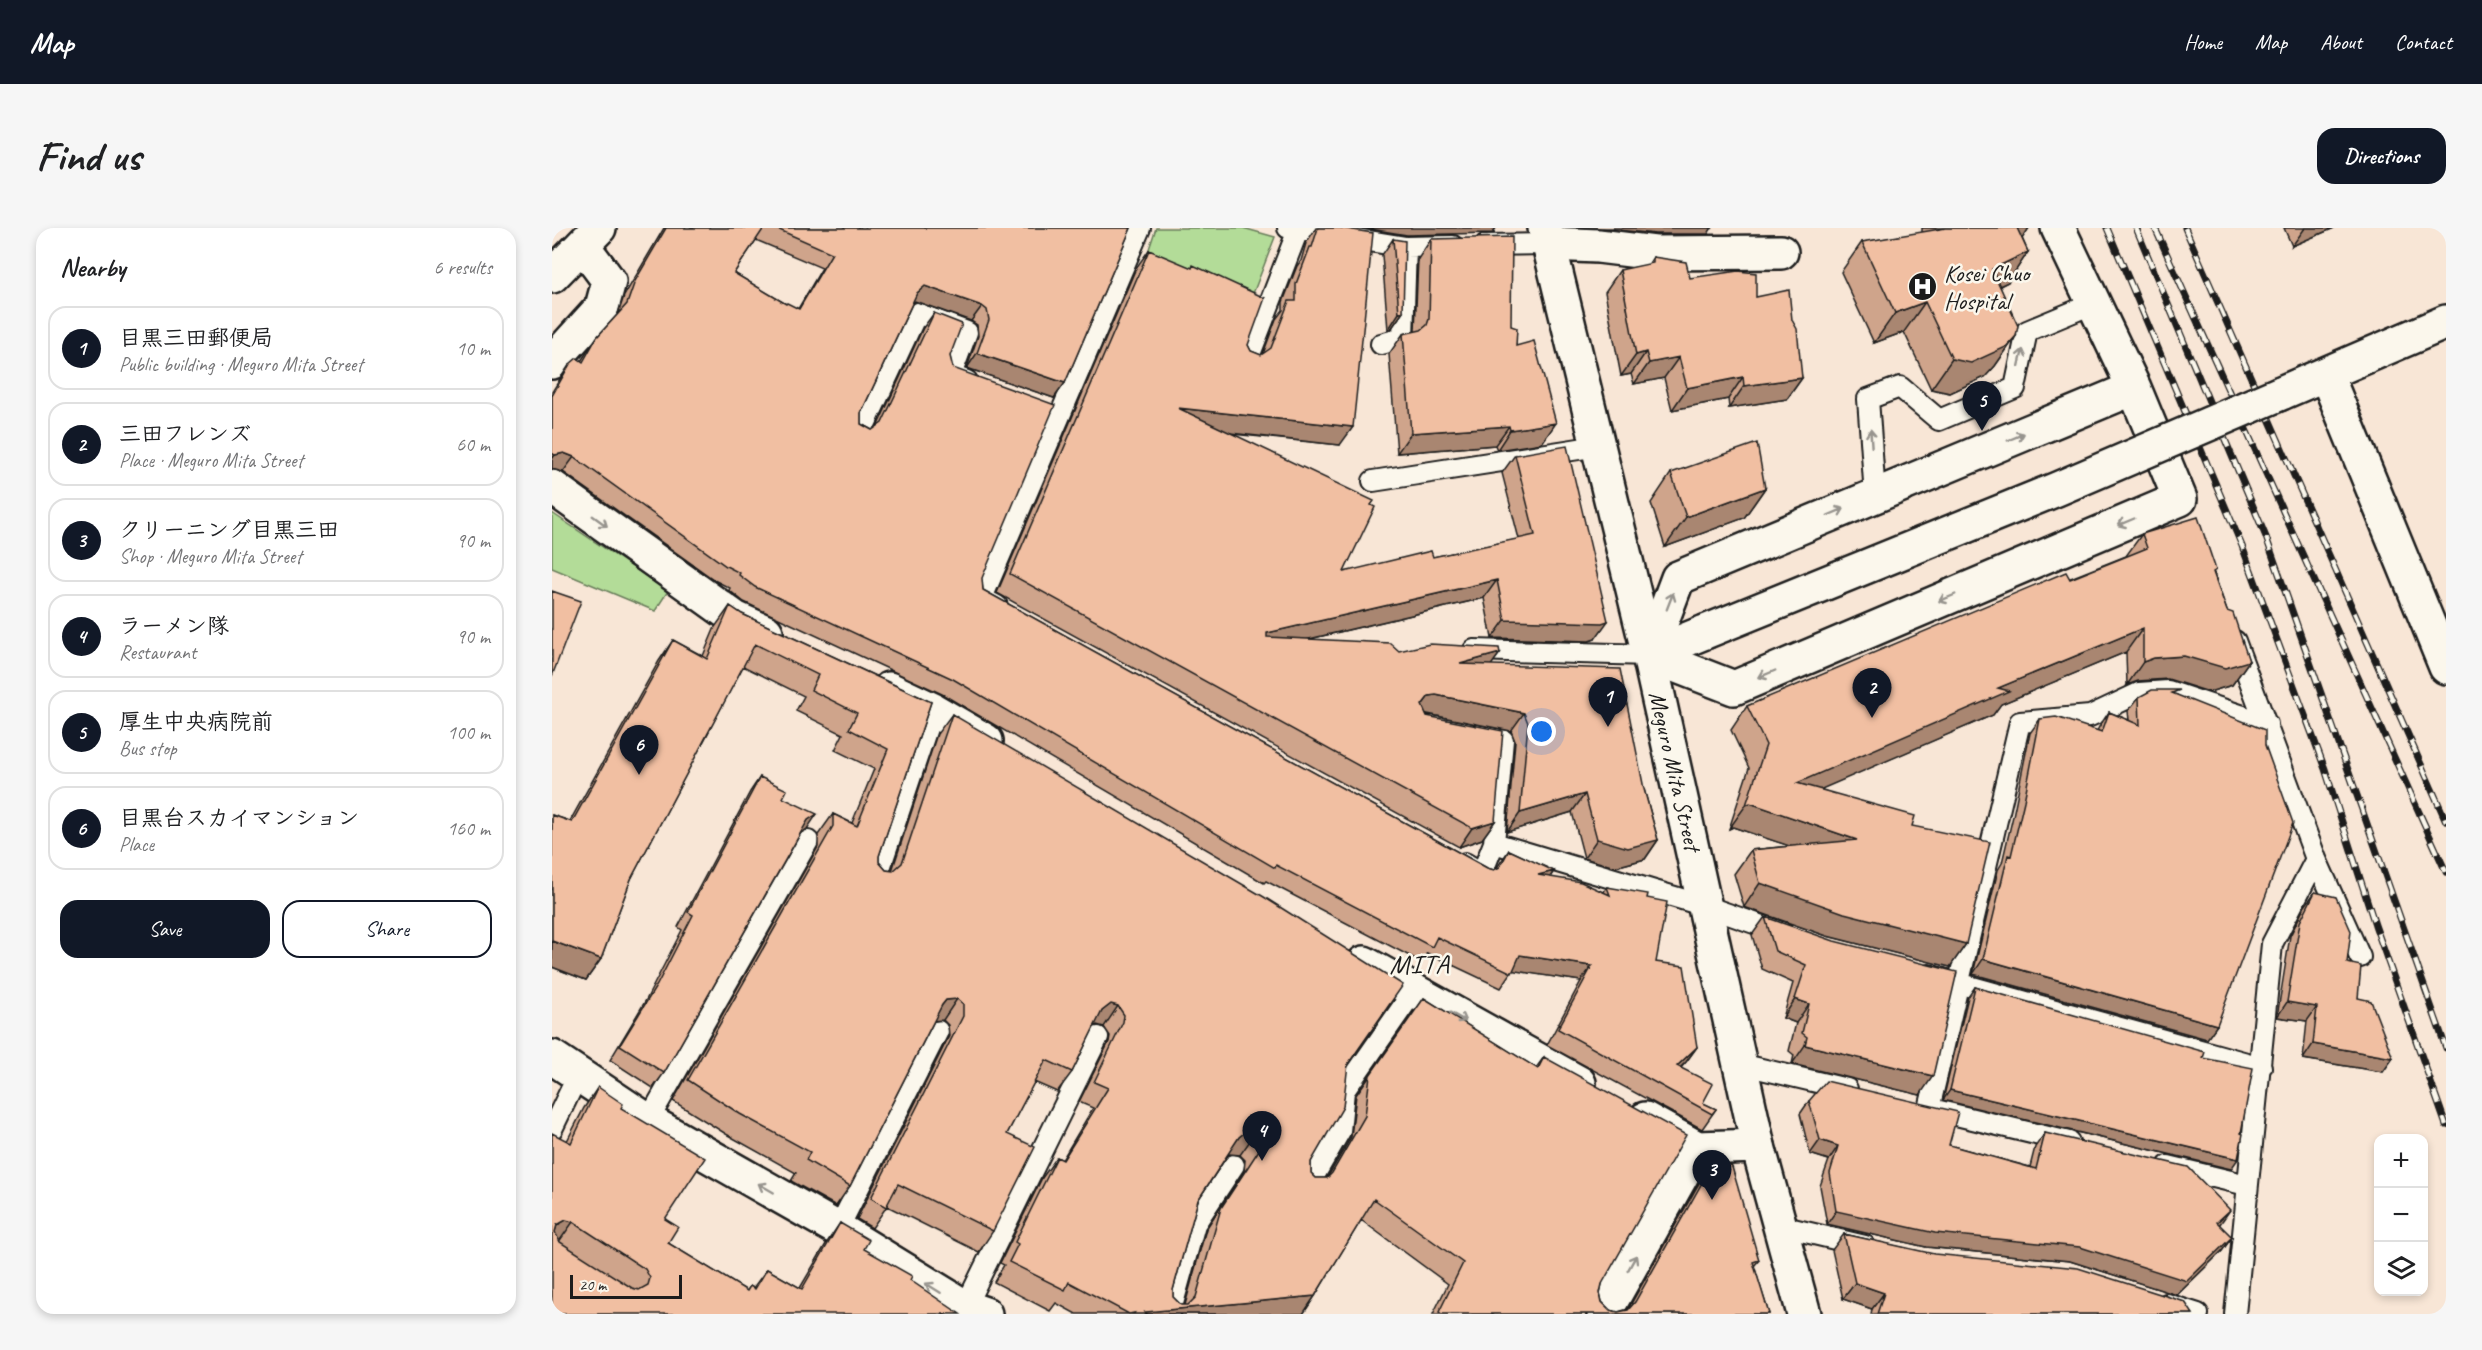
<!DOCTYPE html>
<html lang="en">
<head>
<meta charset="utf-8">
<style>
  :root { --surface:#fff; --page:#f6f6f6; --text:#202124; --muted:#757577; --line:#e0e0e0; --accent:#111827 }
  body { margin:0; font-family:Caveat,"Klee One",sans-serif; background:var(--page); color:var(--text) }
  .controls { position:absolute; right:18px; bottom:18px; display:grid; overflow:hidden; border-radius:12px; box-shadow:0 3px 9px #0003 }
  .controls button { width:54px; height:54px; display:grid; place-items:center; padding:0; border:0; border-bottom:2px solid var(--line); background:var(--surface); color:var(--text); font:30px sans-serif }
  .scale { position:absolute; left:18px; bottom:15px; width:112px; box-sizing:border-box; padding-left:6px; border:3px solid #1c1c1c; border-top:0; font-size:16px; line-height:21px; white-space:nowrap; color:#1c1c1c; -webkit-text-stroke:4px #fbf7ec; paint-order:stroke }
  .you { position:absolute; left:990px; top:504px; width:21px; height:21px; margin:-15px; border:4px solid #fff; border-radius:50%; background:#1a73e8; box-shadow:0 0 0 9px #1a73e833 }
  .badge { display:grid; place-items:center; width:39px; height:39px; border-radius:50%; background:var(--accent); color:#fff; font-size:20px; font-weight:700 }
  .pin { position:absolute; translate:-50% -50px; filter:drop-shadow(0 2px 3px #0008) }
  .pin::after { content:''; position:absolute; top:32px; width:21px; height:18px; background:inherit; clip-path:polygon(0 0,100% 0,50% 100%) }
  .list { margin:0; padding:0; list-style:none }
  h2 { display:flex; justify-content:space-between; align-items:center; height:78px; margin:0; padding:0 24px; font-size:26px }
  h2 small { font-size:20px; font-weight:400; color:var(--muted) }
  .list li { display:grid; grid-template-columns:39px 1fr auto; gap:18px; align-items:center; box-sizing:border-box; height:84px; margin:0 12px 12px; padding:0 12px; border:2px solid var(--line); border-radius:18px }
  .list b { display:block; font-size:22px; white-space:nowrap }
  .list p { margin:0; font-size:20px; white-space:nowrap; color:var(--muted) }
  .list em { font-size:20px; font-style:normal; color:var(--muted) }
  .actions { display:flex; gap:12px; padding:18px 24px }
  .actions a { flex:1; padding:14px 0; border:2px solid var(--accent); border-radius:18px; text-align:center; font-size:21px; color:var(--accent) }
  .actions .main { background:var(--accent); color:#fff }
  .icon { flex:none; width:33px; height:33px; fill:none; stroke:currentColor; stroke-width:2; stroke-linecap:round; stroke-linejoin:round }
  .map { position:relative; flex:none; width:1894px; height:1086px; overflow:hidden; border-radius:18px }
  header { display:flex; align-items:center; gap:36px; box-sizing:border-box; height:84px; padding:0 30px; background:var(--accent); color:#fff }
  header strong { font-size:28px }
  nav { display:flex; gap:33px; margin-inline-start:auto; font-size:21px }
  .intro { display:flex; align-items:center; justify-content:space-between; box-sizing:border-box; height:144px; padding:0 36px }
  h1 { margin:0; font-size:42px }
  .button { padding:15px 27px; border-radius:18px; background:var(--accent); color:#fff; font-size:21px; font-weight:700 }
  main { display:flex; gap:36px; padding:0 36px }
  aside { flex:1; background:var(--surface); border-radius:18px; box-shadow:0 3px 9px #0003 }
  .map>svg:first-child { display:block }
  .green { fill:#b3dc98; stroke:#687c5a; stroke-width:1.5 }
  .lines { fill:none; stroke-linecap:round; stroke-linejoin:round }
  .lane-casing { stroke:#1c1c1c; stroke-width:24 }
  .street-casing { stroke:#1c1c1c; stroke-width:38 }
  .secondary-casing { stroke:#1c1c1c; stroke-width:38 }
  .lane { stroke:#fbf7ec; stroke-width:20 }
  .street { stroke:#fbf7ec; stroke-width:33 }
  .secondary { stroke:#fbf7ec; stroke-width:33 }
  .rail-casing { stroke:#1c1c1c; stroke-width:7 }
  .rail { stroke:#fbf7ec; stroke-width:4.5; stroke-dasharray:14; stroke-linecap:butt }
  .secondary-bridge-casing { stroke:#1c1c1c; stroke-width:38; stroke-linecap:butt }
  .secondary-bridge { stroke:#fbf7ec; stroke-width:33 }
  .wall { fill:#cfa48b; stroke:#1c1c1c; stroke-width:1.5; fill-rule:evenodd }
  .shaded-wall { fill:#a98671; stroke:#1c1c1c; stroke-width:1.5 }
  .building { fill:#f1bfa2; stroke:#1c1c1c; stroke-width:1.5; fill-rule:evenodd }
  .oneway { stroke:#97948e }
  .labels { text-anchor:middle; stroke-width:5; stroke-linejoin:round; paint-order:stroke }
  .poi-label { font-size:24px; fill:#1c1c1c; stroke:#fbf7ec; text-anchor:start }
  .street-label { font-size:24px; fill:#1c1c1c; stroke:#fbf7ec }
  .quarter-label { font-size:27px; letter-spacing:1.5px; fill:#1c1c1c; stroke:#fbf7ec }
</style>
</head>
<body>
<header>
<strong>Map</strong>
<nav><a>Home</a><a>Map</a><a>About</a><a>Contact</a></nav>
</header>
<div class="intro"><h1>Find us</h1><a class="button">Directions</a></div>
<main>
<aside>
<h2>Nearby<small>6 results</small></h2>
<ul class="list">
<li><span class="badge">1</span><div><b>目黒三田郵便局</b><p>Public building · Meguro Mita Street</p></div><em>10 m</em></li>
<li><span class="badge">2</span><div><b>三田フレンズ</b><p>Place · Meguro Mita Street</p></div><em>60 m</em></li>
<li><span class="badge">3</span><div><b>クリーニング目黒三田</b><p>Shop · Meguro Mita Street</p></div><em>90 m</em></li>
<li><span class="badge">4</span><div><b>ラーメン隊</b><p>Restaurant</p></div><em>90 m</em></li>
<li><span class="badge">5</span><div><b>厚生中央病院前</b><p>Bus stop</p></div><em>100 m</em></li>
<li><span class="badge">6</span><div><b>目黒台スカイマンション</b><p>Place</p></div><em>160 m</em></li>
</ul>
<div class="actions"><a class="main">Save</a><a>Share</a></div>
</aside>
<div class="map">
<svg width="1894" height="1086" viewBox="0 0 1894 1086">
  <rect width="100%" height="100%" fill="#f8e6d6"/>
  <filter id="ink" filterUnits="userSpaceOnUse"><feTurbulence type="fractalNoise" baseFrequency=".0167" numOctaves="2"/><feDisplacementMap in="SourceGraphic" scale="12" xChannelSelector="R" yChannelSelector="G"/><feConvolveMatrix kernelMatrix="1 2 1 2 8 2 1 2 1" color-interpolation-filters="sRGB"/></filter>
  <g filter="url(#ink)">
    <path class="green" d="M604,0H691L723,9L697,76L594,30Z
      M0,285L116,363L103,383L0,340Z"/>
    <g class="lines">
      <defs>
        <path id="lane" d="M736,0L854,19L901,18
          M933,17L997,16
          M829,116L851,110L854,19
          M695,134L746,2
          M309,205L365,85L415,104L399,147L415,153
          M821,253L1046,218
          M1323,268L1316,171L1348,159L1387,192L1463,160L1475,103L1540,76
          M445,378L430,370L588,0
          M1683,413L1764,631L1808,729
          M922,422L1097,427
          M926,507L951,512L942,615
          M913,635L930,645L942,615L1153,678L1231,705
          M324,652L381,482
          M1377,747L1709,839
          M1188,836L1295,861
          M1377,881L1468,494L1538,488L1587,465L1616,463L1715,496
          M1379,881L1517,914
          M96,893L256,613
          M0,901L26,847
          M1616,938L1695,957
          M755,960L788,903L792,863L861,764
          M1228,998L1313,1018
          M286,1001L386,803
          M1615,1076L1646,1086
          M413,1079L546,809
          M618,1086L643,996L682,937
          M1683,1086L1720,716L1764,631"/>
        <path id="street" d="M1506,0L1582,160L1628,271L1182,460L1097,427L1126,350L1582,160
          M997,16L1046,18L1103,25L1229,24
          M0,134L50,79L57,53L31,18
          M0,259L183,390L214,404
          M337,461L381,482L434,513
          M812,735L1027,855
          M0,829L96,893L286,1001L413,1079L433,1086
          M1093,891L1145,920L1206,918
          M1052,1086L1145,920"/>
        <path id="secondary" d="M993,0L1097,427L1206,918L1252,1086
          M0,48L47,0
          M1774,146L1894,439
          M1729,165L1894,94
          M1097,427L1153,404"/>
      </defs>
      <use href="#lane" class="lane-casing"/>
      <use href="#street" class="street-casing"/>
      <use href="#secondary" class="secondary-casing"/>
      <use href="#lane" class="lane"/>
      <use href="#street" class="street"/>
      <use href="#secondary" class="secondary"/>
      <defs>
        <path id="rail" d="M1555,0L1690,318L1773,541L1823,697L1894,897
          M1584,0L1714,309L1894,820
          M1603,0L1894,644
          M1633,0L1894,593"/>
      </defs>
      <use href="#rail" class="rail-casing"/>
      <use href="#rail" class="rail"/>
      <defs>
        <path id="secondary-bridge" d="M1153,404L1505,261L1729,165"/>
      </defs>
      <use href="#secondary-bridge" class="secondary-bridge-casing"/>
      <use href="#secondary-bridge" class="secondary-bridge"/>
    </g>
    <path class="wall" d="M112,0H579L513,155L502,170L415,140L426,108L425,97L419,93L363,73L360,76L309,185V196L320,202L325,199L371,100L382,85L398,128L431,362L935,640L942,642L944,641L957,622L1002,643L998,649L1051,665L1055,659L1095,670L1104,734L1145,819L1134,834L1129,840L1151,875L1164,881L1150,901L995,817L1029,753L961,742L949,760L875,725L869,734L714,653L712,655L390,466L192,374L177,362L178,360L164,353L11,244L0,241V164L8,151L18,136L29,133L45,109L66,86L72,68ZM204,12L270,40L246,81L234,76L182,45Z
      M764,0H788V217L680,206L792,344L881,329L967,311L950,245L963,227L1043,411L1037,413L940,410L932,370L757,411L847,423L948,425L939,437L1092,561L1106,612L1093,631L1063,639L1032,630L1020,584L955,604L963,513L959,503L874,486L943,593L930,611L907,619L445,365L584,40L597,22L696,117L699,123L709,127L711,126L724,91L731,82V74L745,38L749,33L754,15Z
      M1370,0H1477L1470,10L1476,24L1456,54L1448,58L1464,108L1443,138L1433,149L1398,165L1379,161L1352,104L1322,115L1289,44L1310,14L1370,5Z
      M1732,0H1782L1740,18Z
      M841,11L851,84L839,101L836,102L830,27Z
      M879,11L959,98L990,215L945,222L943,217L845,225L837,126L851,106L863,103L866,31Z
      M1101,29L1138,50L1204,69L1240,92L1250,150L1235,171L1177,180L1176,171L1120,182L1112,150L1082,156L1079,146L1069,148L1053,64L1068,42L1096,37Z
      M1119,245L1213,260L1192,290L1113,319L1099,275Z
      M1590,306L1662,345L1675,383L1697,433L1680,457L1657,464L1616,451L1586,453L1575,457L1574,424L1449,476L1441,487L1268,561L1360,598L1414,716L1398,739L1275,708L1192,679L1182,646L1199,622L1238,618L1181,599L1177,601L1197,540L1179,502L1195,478L1574,328Z
      M178,378L190,386L379,474L327,628V634L334,642L340,643L385,506L400,486L796,836L759,934V945L764,950H775L799,909L804,867L872,770L984,840L992,829L1050,1056L1048,1065L1050,1074L1058,1082L1066,1084L1076,1081L1150,950L1164,930L1207,1032L1202,1038L1217,1086H881L896,1056L809,992L763,1068L751,1086H524L504,1075L498,1083L442,1054L452,1037L448,1035L490,950L505,929L510,932L541,880L527,874L557,814L558,808L552,799L545,797L542,799L520,844L505,864L482,854L455,906L441,1003L427,1024L335,978L320,1000L305,991L397,808L396,797L391,792L382,793L298,958L284,978L239,953L244,945L174,906L121,873L266,619V607L281,586L300,595L322,541L283,522L291,506L244,483L252,468L191,438L79,651L49,731L34,752L0,739V587L18,593L107,433L121,412L151,428L163,399ZM677,926L688,927L693,932L692,943L654,1001L633,1077H629L621,1069V1062L646,972L675,928Z
      M1625,467L1665,797L1655,811L1421,746L1446,642L1450,635L1461,588L1478,505L1488,491L1545,503L1547,499L1557,484L1577,492L1576,483L1587,469Z
      M208,549L231,570L255,601L249,605L112,845L101,860L58,832L94,772L130,702L126,699L198,564Z
      M1763,664L1795,735L1806,770L1841,830L1831,844L1751,831L1755,793L1725,789L1738,708L1753,678Z
      M1213,689L1368,867L1240,836L1242,827L1237,823L1244,795L1231,790L1241,755L1210,741L1200,707Z
      M1423,759L1651,830L1679,941L1391,872L1416,769Z
      M46,859L69,880L113,991L116,1015L195,1063L198,1058L201,1060L215,1041L248,1060L274,1016L288,995L312,1021L358,1052L0,1086L15,913L32,880Z
      M1257,873L1397,917L1478,939L1483,919L1493,905L1667,997L1680,1009L1670,1023L1625,1067L1518,1033L1374,1019L1275,996L1268,958L1277,932L1258,926L1248,886Z
      M1292,1006L1641,1086H1319L1320,1081L1291,1071L1280,1022Z"/>
    <path class="shaded-wall" d="M812,0H944L941,5L855,7Z
      M1047,0H1161L1159,1L1156,6H1104Z
      M1461,0H1477L1470,11Z
      M1753,0H1782L1740,18Z
      M1476,24L1456,54L1419,71L1440,41Z
      M373,58L430,78L419,93L363,73L354,80L365,65Z
      M1373,74L1352,104L1322,115L1343,85Z
      M851,84L839,101L836,102L847,85Z
      M1464,108L1443,138L1433,149L1398,165L1379,161L1400,131Z
      M1094,124L1079,146L1069,148L1084,127Z
      M425,125L513,155L502,170L415,140Z
      M1127,129L1112,150L1082,156L1097,135Z
      M1191,149L1176,171L1120,182L1135,160Z
      M1250,150L1235,171L1177,180L1192,158Z
      M626,180L801,199L788,217L613,198Z
      M1004,195L990,215L945,222L958,202Z
      M957,198L943,217L845,225L859,205Z
      M12,225L22,229L11,244L0,241V231L3,227Z
      M1213,260L1192,290L1113,319L1134,289Z
      M945,352L932,370L702,424L715,405Z
      M953,392L1056,393L1043,411L1037,413L940,410Z
      M1591,400L1574,424L1449,476L1441,487L1228,579L1245,555L1446,460Z
      M948,425L935,443L908,436Z
      M1632,428L1697,433L1680,457L1657,464L1616,451L1586,453L1575,457L1591,434L1602,430Z
      M884,467L972,485L959,503L871,485L857,495L877,468Z
      M1033,566L1020,584L955,604L968,585Z
      M1198,575L1305,612L1288,635L1181,599L1177,601L1194,577Z
      M265,586L255,601L246,607L256,592Z
      M943,593L930,611L907,619L920,600Z
      M1045,611L1106,612L1093,631L1063,639L1032,630Z
      M1002,643L992,658L986,647Z
      M1208,655L1414,716L1398,739L1275,708L1192,679Z
      M0,713L49,731L34,752L0,739Z
      M968,727L1040,738L1029,753L957,742Z
      M1431,731L1665,797L1655,811L1421,746Z
      M405,771L391,792L380,793L390,777L394,772Z
      M1243,771L1257,776L1244,795L1231,790Z
      M1735,774L1765,779L1755,793L1725,789Z
      M559,776L566,778L552,799L545,797L536,803L550,783Z
      M1761,816L1841,830L1831,844L1751,831Z
      M1253,817L1381,848L1368,867L1240,836Z
      M1145,819L1134,834L1114,853L1125,838Z
      M1398,862L1686,931L1679,941L1391,872Z
      M692,905L703,906L688,927L677,926L672,930L687,909Z
      M1268,912L1286,918L1277,932L1258,926Z
      M1678,982L1668,996L1656,1008L1665,994Z
      M1284,983L1680,1009L1670,1023L1625,1067L1518,1033L1374,1019L1275,996Z
      M14,992L21,994L6,1015L0,1013L5,997Z
      M1303,1055L1332,1065L1320,1081L1291,1071Z
      M763,1068L751,1086H592L593,1084Z"/>
    <path class="building" d="M114,0H212L182,45L234,76L235,75L247,81L280,25L223,0H579L513,155L425,125L437,92L435,82L430,78L373,58L365,65L309,185V196L320,202L330,195L382,85L410,96L398,128L401,140L503,177L430,350L431,362L935,640L942,642L948,639L957,622L1002,643L986,647L1029,654L1058,667L1055,659L1096,666L1095,670L1115,674L1104,734L1132,738L1145,819L1125,838L1161,856L1151,875L1164,881L1160,886L1006,801L1040,738L968,727L960,745L885,709L880,719L724,637L723,640L401,451L203,359L187,347L188,345L174,338L22,229L12,225L3,227L0,225V168L18,136L25,130L31,134L45,109L75,76L83,53Z
      M766,0H788L821,5L801,199L626,180L822,273L819,277L823,279L792,344L879,323L881,329L983,307L963,227L1015,218L1056,393L1050,395L953,392L945,352L715,405V409L838,415L847,423L878,416L947,420L948,425L908,436L1068,441L1092,561L1106,612L1076,620L1045,611L1033,566L968,585L976,495L972,485L884,467L877,468L870,477L875,488L951,503L943,593L920,600L458,346L597,22L640,40L641,37L713,70L696,117L699,123L709,127L719,120L737,73H744V56L758,19H760Z
      M1394,0H1465L1476,24L1440,41L1466,98L1464,108L1454,119L1419,135L1400,131L1373,74L1343,85L1310,14Z
      M960,9L959,98L965,100L964,118L982,113L1004,195L958,202L957,198L859,205L851,106L869,102L875,97L877,91L879,11Z
      M841,11L853,13L851,84L847,85Z
      M1101,29L1134,34L1138,50L1186,43L1204,45V69L1237,62L1240,92L1245,101L1250,150L1192,158L1191,149L1135,160L1127,129L1097,135L1094,124L1084,127L1068,42L1101,35Z
      M1205,215L1213,260L1134,289L1119,245Z
      M1646,289L1664,342L1661,344L1675,383L1681,385L1697,433L1673,440L1632,428L1602,430L1591,434V400L1446,460L1457,463L1245,555L1363,588L1360,598L1438,614L1414,716L1292,685L1208,655L1199,622L1305,612L1198,575L1194,577L1214,517L1195,478L1514,344L1518,351L1595,320L1590,306Z
      M0,363L29,373L0,448Z
      M178,378L190,386L379,474L327,628V634L334,642L341,643L350,635L400,486L712,669L851,757L796,836L791,879L759,934V945L764,950H775L780,945L813,888L818,847L872,770L986,841L992,829L1134,907L1050,1056L1048,1065L1050,1074L1058,1082L1066,1084L1076,1082L1083,1074L1164,930L1180,939L1207,1032L1201,1034L1217,1086H890L887,1084L911,1035L822,971L763,1068L593,1084L595,1086H581L582,1085L577,1086L517,1054L513,1062L457,1034L466,1016L463,1014L505,929L511,932L556,860L542,854L571,794L572,787L566,778L559,776L550,783L520,844L494,832L455,906L483,919L441,1003L346,956L334,979L319,970L411,788V776L405,771L394,772L390,777L298,958L254,932L258,924L188,886L136,852L281,598V586L305,598L336,521L297,501L305,485L259,462L266,447L203,416L79,651L49,731L0,713V587L20,594L121,412L155,431ZM692,905L703,906L707,912V922L669,980L644,1069L636,1077H629L621,1069V1062L646,972L687,909Z
      M1600,462H1628L1620,465L1713,502V517L1741,595L1665,797L1431,731L1456,627L1459,628L1472,573L1488,491L1504,489L1550,504L1557,484L1588,497L1587,469Z
      M208,549L235,562L231,570L265,586L256,592L112,845L68,817L105,757L141,687L136,684Z
      M1763,664L1784,669L1799,703L1795,735L1809,738L1806,770L1819,773L1841,830L1761,816L1765,779L1735,774L1748,694Z
      M1213,689L1282,713L1405,744L1381,848L1253,817L1255,809L1250,805L1257,776L1243,771L1254,737L1223,723Z
      M1423,759L1653,824L1651,830L1701,840L1689,905L1691,906L1686,931L1398,862Z
      M1274,853L1406,884L1397,917L1484,941L1493,905L1636,939L1678,982L1665,994L1680,1009L1635,1053L1528,1019L1383,1005L1284,983L1278,945L1286,918L1268,912L1257,873Z
      M46,859L71,876L69,880L153,930L113,991L126,999L116,1015L195,1063L198,1058L203,1061L215,1041L250,1061L288,995L317,1012L312,1021L360,1048L358,1052L408,1086H0V905L19,915ZM14,992L21,994L93,1041L98,1050L96,1057L87,1062L80,1060L8,1014L3,1004L5,997Z
      M1292,1006L1382,1026L1526,1040L1633,1074L1641,1086H1325L1332,1065L1303,1055Z"/>
    <defs><path id="oneway-shaft" d="M-6 0H5M1.5-3L5.5 0L1.5 3" fill="none" stroke-width="1.6" stroke-linecap="round" stroke-linejoin="round" transform="scale(1.5)"/></defs>
    <g class="oneway">
      <use href="#oneway-shaft" transform="translate(1469 130) rotate(-77)"/>
      <use href="#oneway-shaft" transform="translate(1464 209) rotate(-23)"/>
      <use href="#oneway-shaft" transform="translate(1319 210) rotate(-94)"/>
      <use href="#oneway-shaft" transform="translate(1284 284) rotate(-23)"/>
      <use href="#oneway-shaft" transform="translate(48 293) rotate(36)"/>
      <use href="#oneway-shaft" transform="translate(1574 294) rotate(157)"/>
      <use href="#oneway-shaft" transform="translate(1395 370) rotate(157)"/>
      <use href="#oneway-shaft" transform="translate(1118 373) rotate(-69)"/>
      <use href="#oneway-shaft" transform="translate(1215 446) rotate(157)"/>
      <use href="#oneway-shaft" transform="translate(906 789) rotate(29)"/>
      <use href="#oneway-shaft" transform="translate(214 960) rotate(-150)"/>
      <use href="#oneway-shaft" transform="translate(1080 1035) rotate(-61)"/>
      <use href="#oneway-shaft" transform="translate(381 1060) rotate(-148)"/>
    </g>
  </g>
  <defs>
    <symbol id="hospital-disc" viewBox="-11 -11 22 22"><circle r="9.5" fill="#1c1c1c" stroke="#fbf7ec"/><path d="M-5-5h3v3.5h4V-5h3V5h-3V1.5h-4V5h-3Z" fill="#fff"/></symbol>
  </defs>
  <g fill-rule="evenodd">
    <use href="#hospital-disc" x="1354" y="42" width="33" height="33"/>
  </g>
  <g class="labels">
    <g class="poi-label">
      <text x="1392" y="53">Kosei Chuo<tspan x="1392" dy="28">Hospital</tspan></text>
    </g>
    <g class="street-label">
      <text transform="translate(1123 543) rotate(77)" y="8">Meguro Mita Street</text>
    </g>
    <g class="quarter-label">
      <text x="868" y="745">MITA</text>
    </g>
  </g>
</svg>
<div class="controls">
<button>+</button>
<button>−</button>
<button><svg class="icon" aria-label="layers" viewBox="0 0 24 24"><path d="M12 4l9 5-9 5-9-5zM3 14l9 5 9-5"/></svg></button>
</div>
<div class="scale">20 m</div>
<div class="you"></div>
<div class="pin badge" style="left:1056px;top:499px">1</div>
<div class="pin badge" style="left:1320px;top:490px">2</div>
<div class="pin badge" style="left:1160px;top:972px">3</div>
<div class="pin badge" style="left:710px;top:933px">4</div>
<div class="pin badge" style="left:1430px;top:203px">5</div>
<div class="pin badge" style="left:87px;top:547px">6</div>
</div>
</main>
</body>
</html>
